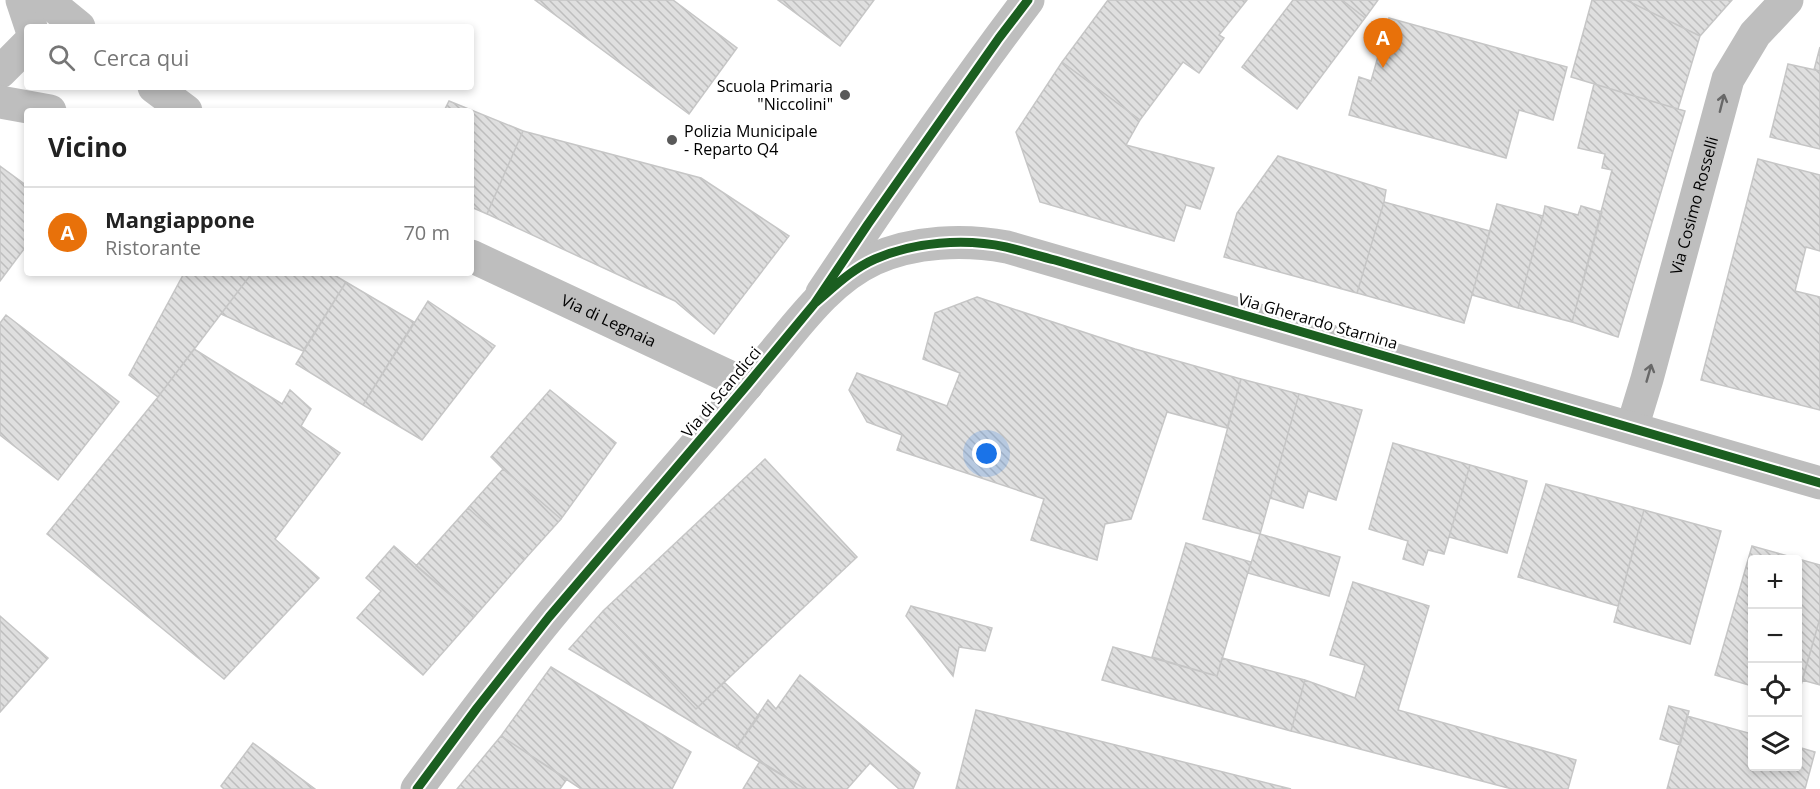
<!DOCTYPE html>
<html lang="it">
<head>
<meta charset="utf-8">
<style>
  :root { --surface:#fff; --page:#f6f6f6; --text:#222; --muted:#767676; --line:#e0e0e0; --accent:#595959 }
  body { margin:0; font-family:"Open Sans",sans-serif; background:var(--page); color:var(--text) }
  .controls { position:absolute; right:18px; bottom:18px; display:grid; overflow:hidden; border-radius:6px; box-shadow:0 3px 9px #0003 }
  .controls button { width:54px; height:54px; display:grid; place-items:center; padding:0; border:0; border-bottom:2px solid var(--line); background:var(--surface); color:var(--text); font:30px sans-serif }
  .you { position:absolute; left:987px; top:454px; width:21px; height:21px; margin:-15px; border:4px solid #fff; border-radius:50%; background:#1a73e8; box-shadow:0 0 0 9px #1a73e833 }
  .badge { display:grid; place-items:center; width:39px; height:39px; border-radius:50%; background:var(--accent); color:#fff; font-size:20px; font-weight:700 }
  .pin { position:absolute; translate:-50% -50px; filter:drop-shadow(0 2px 3px #0008) }
  .pin::after { content:''; position:absolute; top:32px; width:21px; height:18px; background:inherit; clip-path:polygon(0 0,100% 0,50% 100%) }
  .list { margin:0; padding:0; list-style:none }
  h2 { display:flex; justify-content:space-between; align-items:center; height:78px; margin:0; padding:0 24px; font-size:26px }
  h2 small { font-size:20px; font-weight:400; color:var(--muted) }
  .list li { display:grid; grid-template-columns:39px 1fr auto; gap:18px; align-items:center; box-sizing:border-box; height:90px; padding:0 24px; border-top:2px solid var(--line) }
  .list b { display:block; font-size:22px; white-space:nowrap }
  .list p { margin:0; font-size:20px; white-space:nowrap; color:var(--muted) }
  .list em { font-size:20px; font-style:normal; color:var(--muted) }
  .icon { flex:none; width:33px; height:33px; fill:none; stroke:currentColor; stroke-width:2; stroke-linecap:round; stroke-linejoin:round }
  .map { position:relative; flex:none; width:1820px; height:789px; overflow:hidden }
  .search { position:absolute; background:var(--surface); box-shadow:0 3px 9px #0003; left:24px; top:24px; width:450px; height:66px; display:flex; align-items:center; gap:15px; box-sizing:border-box; padding:0 21px; border-radius:6px; color:var(--muted); font-size:22px }
  .panel { position:absolute; background:var(--surface); box-shadow:0 3px 9px #0003; left:24px; top:108px; width:450px; height:168px; border-radius:6px }
  .map>svg:first-child { display:block }
  .building { fill:url(#building-back-hatch); stroke:#c6c6c6; stroke-width:1.5 }
  .lines { fill:none; stroke-linecap:round; stroke-linejoin:round }
  .minor { stroke:#bebebe; stroke-width:33 }
  .tertiary { stroke:#bebebe; stroke-width:33 }
  .cycleway-casing { stroke:#fff; stroke-width:13 }
  .cycleway { stroke:#1b5e20; stroke-width:9 }
  .oneway { stroke:#686868 }
  .poi-dot { fill:#595959; stroke:#fff; stroke-width:2 }
  .labels { text-anchor:middle; stroke-width:5; stroke-linejoin:round; paint-order:stroke }
  .poi-label { font-size:16px; fill:#000; stroke:#fff; text-anchor:end }
  .street-label { font-size:16px; fill:#000; stroke:#fff }
</style>
</head>
<body>
<div class="map">
<svg width="1820" height="789" viewBox="0 0 1820 789">
  <defs>
    <pattern id="building-back-hatch" width="6" height="6" patternUnits="userSpaceOnUse" patternTransform="scale(1.5)"><rect width="6" height="6" fill="#dfdfdf"/><path d="M-1 5l2 2M0 0l6 6M5-1l2 2" fill="none" stroke="#bebebe"/></pattern>
  </defs>
  <rect width="100%" height="100%" fill="#fff"/>
  <path class="building" d="M535,0H673L737,48L689,114Z
    M778,0H874L840,46Z
    M1108,0H1247L1219,35L1224,38L1199,73L1183,62L1140,120L1062,62Z
    M1293,0H1342L1365,18L1297,109L1242,67Z
    M1342,0H1378L1365,18Z
    M1592,0H1626L1700,36L1678,109L1571,77Z
    M1626,0H1732L1700,36Z
    M1389,18L1567,67L1553,120L1519,110L1506,158L1349,115L1359,77L1371,81Z
    M1820,47V71L1814,70Z
    M1062,62L1140,120L1126,145L1214,168L1200,209L1186,205L1174,241L1040,202L1016,132Z
    M1788,64L1820,71V149L1770,137Z
    M1594,84L1685,111L1618,337L1572,322L1612,170L1602,168L1605,154L1578,148Z
    M449,101L523,131L487,214L471,207V111H444Z
    M523,131L701,178L789,236L714,334L675,301L487,214Z
    M1278,156L1386,190L1384,202L1357,293L1224,257L1237,213Z
    M1758,159L1820,175V251L1806,247L1795,291L1820,297V410L1701,380Z
    M0,166L27,186V245L0,281Z
    M1384,202L1490,231L1464,323L1357,293Z
    M1497,204L1543,216L1518,308L1472,295Z
    M1545,206L1578,215L1581,206L1602,212L1572,322L1518,308L1543,216Z
    M179,273H252L158,397L129,375L183,275Z
    M252,273H331L346,282L303,351L221,314Z
    M346,282L414,322L363,405L296,364Z
    M977,297L1135,349L1241,379L1227,428L1167,412L1131,519L1105,524L1097,560L1031,540L1044,499L897,450L902,435L867,422L849,390L857,373L947,406L960,373L923,359L935,313Z
    M428,301L495,346L422,440L363,405Z
    M6,315L119,402L58,480L0,435V323Z
    M194,349L282,404L290,390L311,409L301,426L340,453L275,539L319,578L224,679L47,534L158,397Z
    M1241,379L1299,394L1260,534L1203,519Z
    M550,390L616,443L561,519L503,469L491,457Z
    M1299,394L1362,410L1336,500L1308,491L1303,508L1270,498Z
    M1393,443L1470,465L1444,554L1428,550L1423,565L1403,559L1408,541L1369,529Z
    M765,459L857,557L696,709L603,611Z
    M1470,465L1527,481L1507,553L1449,537Z
    M503,469L561,519L525,559L468,508Z
    M1546,484L1644,510L1618,606L1518,577Z
    M468,508L525,559L475,616L416,566Z
    M1644,510L1721,531L1690,644L1614,622Z
    M1260,534L1340,557L1329,596L1248,573Z
    M1186,543L1251,562L1217,676L1152,657Z
    M394,546L475,616L423,675L357,618L381,591L366,578Z
    M1752,546L1820,565V618L1798,696V560H1752V686L1715,675Z
    M1353,582L1429,606L1398,710L1576,760L1568,789H1512L1291,731L1305,680L1355,698L1365,665L1330,655Z
    M911,606L992,628L985,651L959,647L953,676L906,616Z
    M603,611L696,709L724,682L759,716L736,748L569,649Z
    M0,616L48,658L0,712Z
    M1820,618V685L1802,680Z
    M1113,647L1217,676L1222,658L1305,680L1291,731L1102,680Z
    M551,667L691,752L672,789H581L501,736Z
    M800,675L920,773L913,789H899L870,763L847,789H805L736,748L768,700L776,709Z
    M1669,706L1689,711L1680,745L1660,739Z
    M976,710L1291,789H956Z
    M1687,716L1752,734V766H1798V747L1815,752L1805,789H1667Z
    M501,736L567,779L560,789H457Z
    M253,743L315,789H224L221,786Z
    M760,761L805,789H743Z"/>
  <g class="lines">
    <g class="minor">
      <path d="M22,0L31,27"/>
      <path d="M46,0L79,27"/>
      <path d="M0,72L27,45"/>
      <path d="M154,87L186,111"/>
      <path d="M0,102L50,111"/>
      <path id="s1" d="M471,256L747,385"/>
      <path d="M822,293C888,194 956,95 1028,0"/>
      <path id="s2" d="M1632,428L1647,379L1728,79L1755,34L1787,0"/>
    </g>
    <path class="tertiary" d="M417,789C460,731 503,673 549,617C607,547 667,479 726,410C744,388 763,366 781,344C807,312 835,277 874,259C914,241 964,239 1007,247L1820,483"/>
    <defs>
      <path id="cycleway" d="M815,303C834,287 852,269 875,259C914,242 964,238 1006,247C1023,251 1039,256 1055,260L1820,483
        M417,789L477,708L549,617L747,385L815,303L868,224L999,38L1028,0"/>
    </defs>
    <use href="#cycleway" class="cycleway-casing"/>
    <use href="#cycleway" class="cycleway"/>
  </g>
  <defs><path id="oneway-shaft" d="M-6 0H5M1.5-3L5.5 0L1.5 3" fill="none" stroke-width="1.6" stroke-linecap="round" stroke-linejoin="round" transform="scale(1.5)"/></defs>
  <g class="oneway">
    <use href="#oneway-shaft" transform="translate(1722 103) rotate(-76)"/>
    <use href="#oneway-shaft" transform="translate(1649 373) rotate(-74)"/>
  </g>
  <g class="poi-dot">
    <circle cx="845" cy="95" r="6"/>
    <circle cx="672" cy="140" r="6"/>
  </g>
  <g class="labels">
    <g class="poi-label">
      <text x="833" y="92">Scuola Primaria<tspan x="833" dy="18">"Niccolini"</tspan></text>
      <text x="684" y="137" text-anchor="start">Polizia Municipale<tspan x="684" dy="18">- Reparto Q4</tspan></text>
    </g>
    <g class="street-label">
      <text dy="6" stroke="none"><textPath href="#s2" startOffset="231">Via Cosimo Rosselli</textPath></text>
      <text dy="6" stroke="none"><textPath href="#s1" startOffset="152">Via di Legnaia</textPath></text>
      <text transform="translate(1318 321) rotate(16)" y="6">Via Gherardo Starnina</text>
      <text transform="translate(721 392) rotate(-50)" y="6">Via di Scandicci</text>
    </g>
  </g>
</svg>
<div class="controls">
<button>+</button>
<button>−</button>
<button><svg class="icon" aria-label="locate" viewBox="0 0 24 24"><circle cx="12" cy="12" r="6"/><path d="M12 2v4M12 18v4M2 12h4M18 12h4"/></svg></button>
<button><svg class="icon" aria-label="layers" viewBox="0 0 24 24"><path d="M12 4l9 5-9 5-9-5zM3 14l9 5 9-5"/></svg></button>
</div>
<div class="you"></div>
<div class="pin badge" style="left:1383px;top:68px;background:#e8710a">A</div>
<div class="search"><svg class="icon" aria-label="search" viewBox="0 0 24 24"><circle cx="10" cy="10" r="6"/><path d="M15 15l6 6"/></svg>Cerca qui</div>
<section class="panel">
<h2>Vicino<small></small></h2>
<ul class="list">
<li><span class="badge" style="background:#e8710a">A</span><div><b>Mangiappone</b><p>Ristorante</p></div><em>70 m</em></li>
</ul>
</section>
</div>
</body>
</html>
